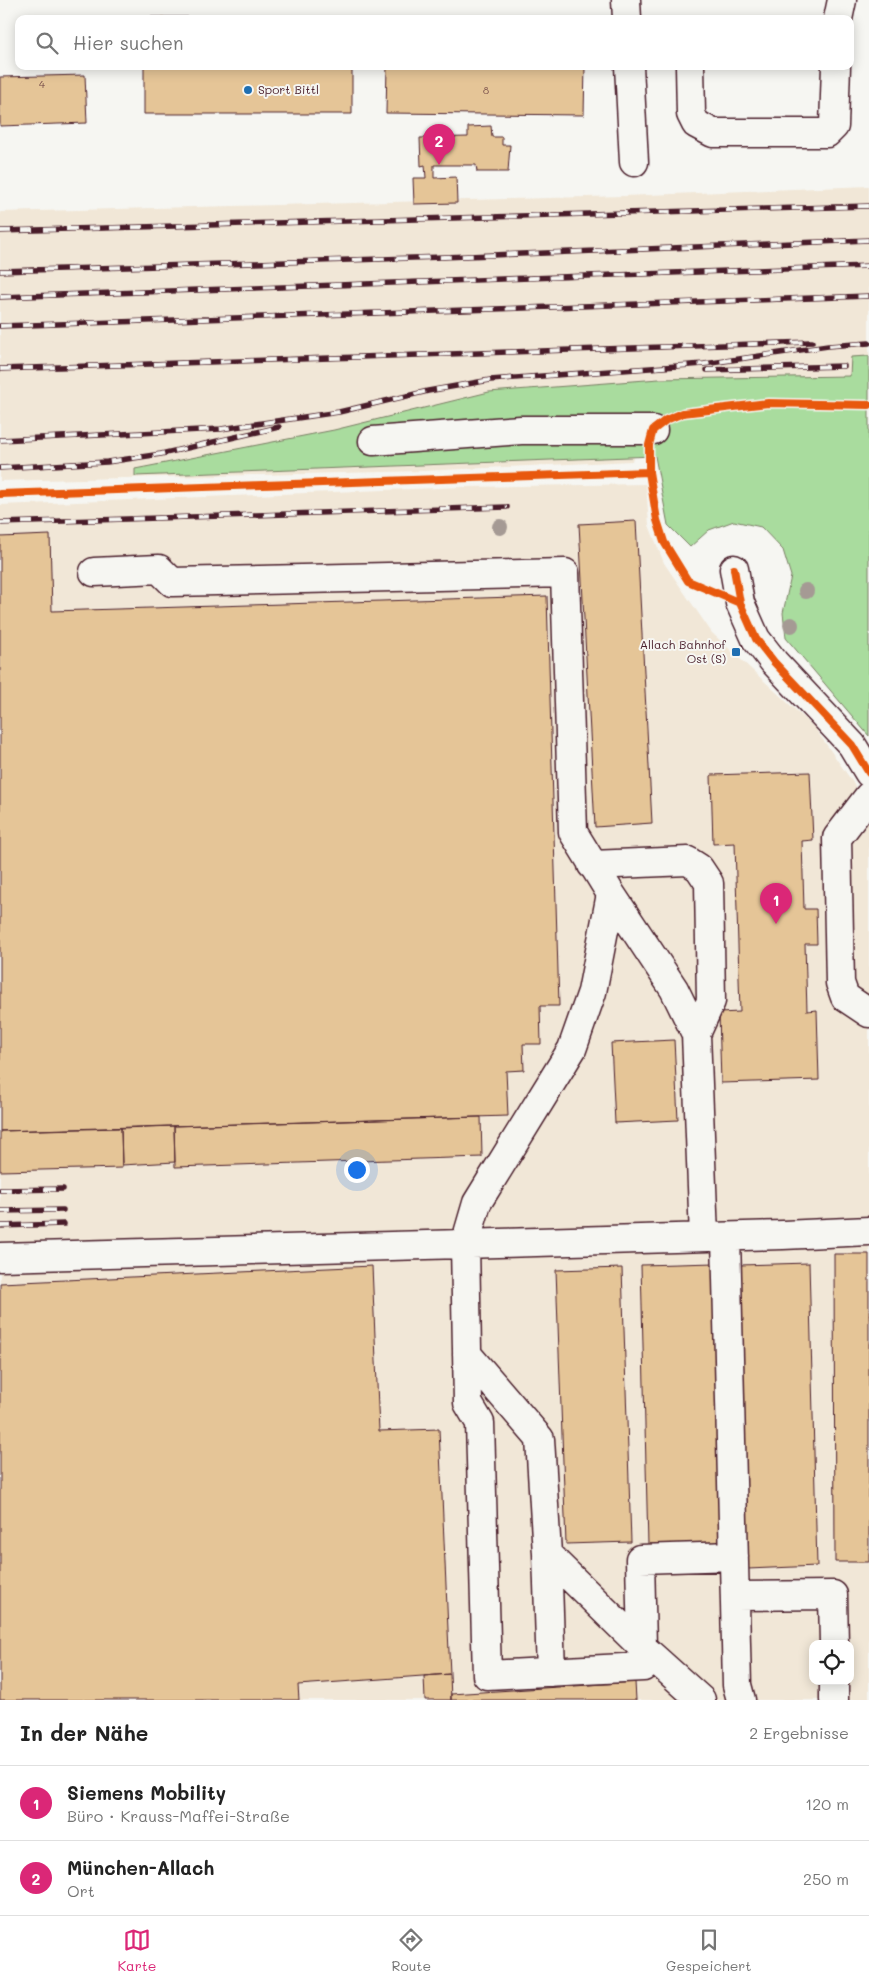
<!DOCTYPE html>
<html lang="de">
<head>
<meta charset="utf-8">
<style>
  :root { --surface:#fff; --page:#f2f2f2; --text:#222; --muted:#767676; --line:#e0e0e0; --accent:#db2777 }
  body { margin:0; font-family:Mali,sans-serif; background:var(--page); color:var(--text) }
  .controls { position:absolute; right:15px; bottom:15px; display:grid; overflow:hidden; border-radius:10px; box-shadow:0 2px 12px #0003 }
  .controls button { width:45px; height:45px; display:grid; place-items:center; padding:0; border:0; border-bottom:1px solid var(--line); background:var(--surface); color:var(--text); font:25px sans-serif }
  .you { position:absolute; left:356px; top:1169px; width:18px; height:18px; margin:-12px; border:4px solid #fff; border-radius:50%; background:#1a73e8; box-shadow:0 0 0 8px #1a73e833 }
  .badge { display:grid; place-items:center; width:32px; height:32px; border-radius:50%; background:var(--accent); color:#fff; font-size:16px; font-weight:700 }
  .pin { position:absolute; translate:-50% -41px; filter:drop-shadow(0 1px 2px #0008) }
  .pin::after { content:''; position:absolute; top:26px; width:18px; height:15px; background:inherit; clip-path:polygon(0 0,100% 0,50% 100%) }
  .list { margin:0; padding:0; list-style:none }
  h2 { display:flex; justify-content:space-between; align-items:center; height:65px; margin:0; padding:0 20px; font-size:21px }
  h2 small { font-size:16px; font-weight:400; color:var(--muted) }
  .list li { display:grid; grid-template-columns:32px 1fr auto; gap:15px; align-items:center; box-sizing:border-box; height:75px; padding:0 20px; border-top:1px solid var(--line) }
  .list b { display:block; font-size:19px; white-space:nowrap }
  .list p { margin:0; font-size:16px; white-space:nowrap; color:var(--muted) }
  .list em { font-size:16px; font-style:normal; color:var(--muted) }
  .icon { flex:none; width:28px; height:28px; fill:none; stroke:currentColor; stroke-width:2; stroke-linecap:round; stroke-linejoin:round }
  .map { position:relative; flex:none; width:869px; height:1700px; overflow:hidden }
  .search { position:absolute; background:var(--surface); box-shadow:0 2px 12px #0003; left:15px; right:15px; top:15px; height:55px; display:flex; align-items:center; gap:12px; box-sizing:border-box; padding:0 18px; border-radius:10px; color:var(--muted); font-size:19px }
  .sheet { height:215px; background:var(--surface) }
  nav { display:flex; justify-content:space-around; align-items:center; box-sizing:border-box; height:70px; border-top:1px solid var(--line); background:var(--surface); font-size:14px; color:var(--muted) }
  nav a { display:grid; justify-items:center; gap:2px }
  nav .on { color:var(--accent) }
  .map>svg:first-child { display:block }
  .built { fill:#f1e7d7; fill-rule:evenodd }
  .green { fill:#a9dc9e; stroke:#7a7e64 }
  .building { fill:#e5c597; stroke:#4a1f2b }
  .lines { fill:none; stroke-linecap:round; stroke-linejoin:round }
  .minor-casing { stroke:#4a1f2b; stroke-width:31 }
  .minor { stroke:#f6f6f2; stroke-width:28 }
  .rail-casing { stroke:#4a1f2b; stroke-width:5.5 }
  .rail { stroke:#f6f6f2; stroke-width:4; stroke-dasharray:11; stroke-linecap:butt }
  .cycleway-casing { stroke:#f6f6f2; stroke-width:11 }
  .cycleway { stroke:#e8590c; stroke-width:8 }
  .tree { fill:#a59a94 }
  .poi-dot { fill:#1f6fb2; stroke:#f6f6f2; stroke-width:2 }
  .labels { text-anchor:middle; stroke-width:4; stroke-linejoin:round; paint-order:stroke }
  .number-label { font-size:10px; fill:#714846 }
  .poi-label { font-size:12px; fill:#4a1f2b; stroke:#f6f6f2; text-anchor:start }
</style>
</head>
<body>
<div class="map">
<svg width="869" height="1700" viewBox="0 0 869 1700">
  <rect width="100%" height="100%" fill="#f6f6f2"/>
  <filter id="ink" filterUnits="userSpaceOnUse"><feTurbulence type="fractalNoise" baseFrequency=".02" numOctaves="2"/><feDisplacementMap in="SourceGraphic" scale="10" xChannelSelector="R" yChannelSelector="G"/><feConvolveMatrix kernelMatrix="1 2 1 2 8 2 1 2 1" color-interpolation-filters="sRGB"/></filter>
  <g filter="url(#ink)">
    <path class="built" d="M869,186V397L637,449L632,461L424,471L0,481V212L624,196Z
      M646,484L649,525L664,563L712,633L814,727L854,784L869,817V1700H0V505L463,487ZM813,1644H850V1681H813Z"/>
    <path class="green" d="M869,356V736L786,638L783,613L791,576L783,550L761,527L734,521L709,530L690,547L668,525L655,456L135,476V469L334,430L489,392L659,379L850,376L851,357Z"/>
    <path class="building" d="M144,17H352V19H144Z
      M144,66H352V114H144Z
      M387,66H585L584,115L386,113Z
      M85,75L87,123L0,126V77Z
      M491,126L492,137H502V145H510L508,172H477L476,165H434V178L456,177L457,203L414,204L413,178H426L425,165L421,166L420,138L468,137V127Z
      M636,521L652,823L595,827L579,524Z
      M50,535L52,611L547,596L559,1006H540L541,1044H523L524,1070L506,1071L508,1116L0,1131V537Z
      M810,772L813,840L802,841L804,909H816L817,944H805L807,1011L817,1010L819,1080L721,1083L719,1013L740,1012L735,843L713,844L711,775Z
      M674,1040L678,1120L615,1123L611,1043Z
      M481,1117L482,1157L175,1167L174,1126Z
      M174,1126L175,1162L122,1165L121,1128Z
      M121,1128L122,1168L0,1171V1131Z
      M834,1254H869V1562H835Z
      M715,1263L722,1543L648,1545L641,1265Z
      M809,1263L817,1566L748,1569L740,1265Z
      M372,1266L379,1431L439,1429L450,1674L298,1685L299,1700H0V1283Z
      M622,1268L631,1542L566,1544L556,1270Z
      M450,1674L451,1700H425L424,1676Z
      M635,1682L636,1700H451V1694Z"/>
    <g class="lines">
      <defs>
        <path id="minor" d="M626,0L627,19
          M838,19L842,0
          M629,66L634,162
          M690,66L691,114L696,124L713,133H827L834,126L836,66
          M373,441L521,430H653
          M734,569L740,603L756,639L774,662L852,745L869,773
          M94,572L159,569L172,582L565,573L573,832L611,894L674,989L696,1034L704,1237
          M869,796L837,838L840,983L845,997L869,1013
          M592,865L688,861L699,868L709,883L711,1001L696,1034
          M611,894L592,992L572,1049L477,1203L465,1244L468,1403L480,1423L487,1675L643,1667L642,1647L701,1700
          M726,1237L737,1685L741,1700
          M0,1257L783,1235L869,1231
          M467,1354L540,1439L547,1554L642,1647
          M547,1554L551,1672
          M735,1596L833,1595L834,1644
          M642,1647L640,1559L734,1556
          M834,1681V1700"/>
      </defs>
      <use href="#minor" class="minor-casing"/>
      <use href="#minor" class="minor"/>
      <defs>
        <path id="rail" d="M0,231L869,206
          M0,271L444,257L869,240
          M0,297L869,266
          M0,326L869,296
          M0,369L812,342
          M707,370L844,366
          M0,440L221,429L339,412L428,391L490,380L704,364L828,346L869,343
          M0,468L107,462L161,454L279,427
          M0,523L507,507
          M0,1190L63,1189
          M0,1211L63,1210
          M0,1226L64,1224"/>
      </defs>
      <use href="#rail" class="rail-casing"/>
      <use href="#rail" class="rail"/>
      <defs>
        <path id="cycleway" d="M0,494L649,472
          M734,569L740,603L756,639L774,662L852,745L869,773
          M740,603L688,581L664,542L657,520L649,472V445L653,430L666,420L683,413L768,403L869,405"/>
      </defs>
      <use href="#cycleway" class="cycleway-casing"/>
      <use href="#cycleway" class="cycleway"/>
    </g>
    <g class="tree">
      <circle cx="500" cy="527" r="8"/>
      <circle cx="806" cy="591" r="8"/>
      <circle cx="791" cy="625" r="8"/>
    </g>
  </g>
  <g class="poi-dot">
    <circle cx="248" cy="90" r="5"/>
    <rect x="731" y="647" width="10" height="10" rx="2.5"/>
  </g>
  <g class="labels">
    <g class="number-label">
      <text x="42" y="88">4</text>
      <text x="486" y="94">8</text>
    </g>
    <g class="poi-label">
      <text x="258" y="94">Sport Bittl</text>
      <text x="726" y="649" text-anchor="end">Allach Bahnhof<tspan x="726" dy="14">Ost (S)</tspan></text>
    </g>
  </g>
</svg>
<div class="controls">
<button><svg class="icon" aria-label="locate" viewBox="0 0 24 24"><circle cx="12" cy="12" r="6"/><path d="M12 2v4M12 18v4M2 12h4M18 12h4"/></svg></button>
</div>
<div class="you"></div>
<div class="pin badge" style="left:776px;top:924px">1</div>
<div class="pin badge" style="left:439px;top:165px">2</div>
<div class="search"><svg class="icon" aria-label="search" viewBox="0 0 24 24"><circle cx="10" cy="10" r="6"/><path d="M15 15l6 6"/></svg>Hier suchen</div>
</div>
<section class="sheet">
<h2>In der Nähe<small>2 Ergebnisse</small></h2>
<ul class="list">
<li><span class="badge">1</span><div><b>Siemens Mobility</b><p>Büro · Krauss-Maffei-Straße</p></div><em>120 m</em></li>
<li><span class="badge">2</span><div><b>München-Allach</b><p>Ort</p></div><em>250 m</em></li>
</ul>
</section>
<nav>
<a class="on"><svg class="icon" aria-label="map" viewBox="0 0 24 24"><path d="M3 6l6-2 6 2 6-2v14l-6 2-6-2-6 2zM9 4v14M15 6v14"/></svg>Karte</a>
<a><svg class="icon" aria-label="directions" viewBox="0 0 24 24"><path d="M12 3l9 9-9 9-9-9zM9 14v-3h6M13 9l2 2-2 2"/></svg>Route</a>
<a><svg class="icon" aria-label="saved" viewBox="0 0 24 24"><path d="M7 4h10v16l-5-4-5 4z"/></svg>Gespeichert</a>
</nav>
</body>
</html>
